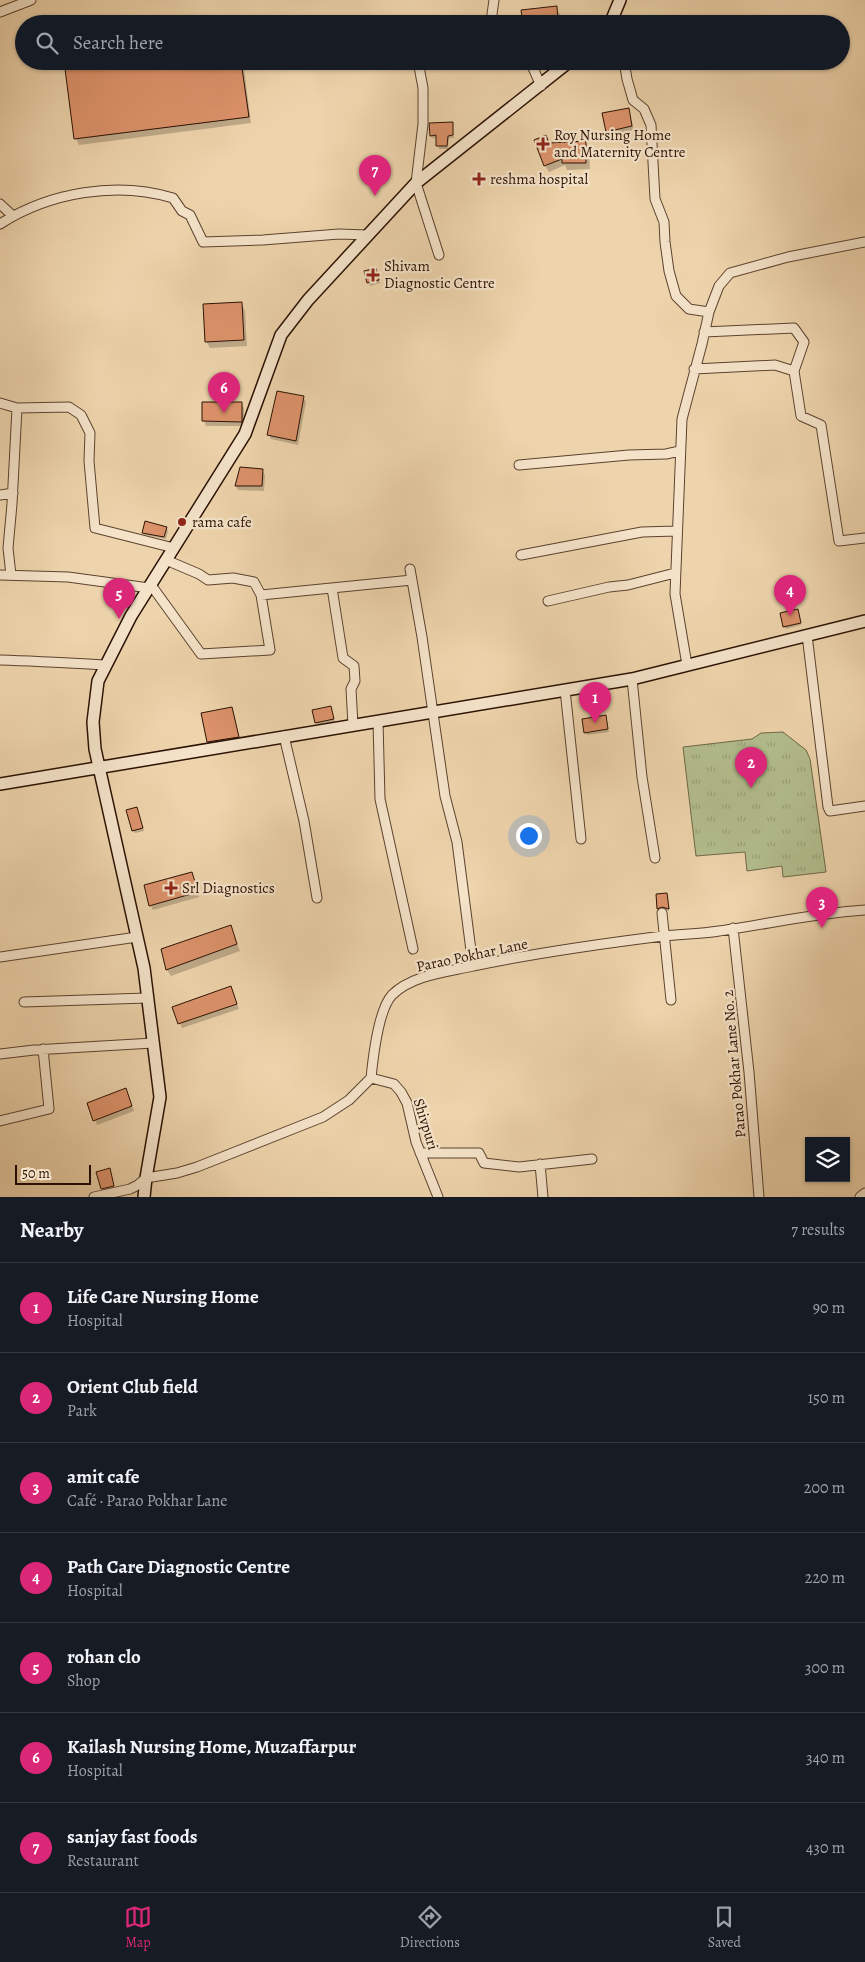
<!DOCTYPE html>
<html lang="en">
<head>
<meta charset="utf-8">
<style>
  :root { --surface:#171b24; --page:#20242c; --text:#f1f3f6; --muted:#9ea1a6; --line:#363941; --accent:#db2777 }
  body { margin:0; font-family:Alegreya,serif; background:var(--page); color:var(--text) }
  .controls { position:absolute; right:15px; bottom:15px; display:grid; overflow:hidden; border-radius:0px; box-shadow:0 1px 4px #0004 }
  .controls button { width:45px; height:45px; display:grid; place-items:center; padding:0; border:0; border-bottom:1px solid var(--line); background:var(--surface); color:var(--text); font:25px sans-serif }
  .scale { position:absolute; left:15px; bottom:12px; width:76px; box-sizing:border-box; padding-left:5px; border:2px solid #2b1104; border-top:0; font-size:14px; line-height:18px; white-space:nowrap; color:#2b1104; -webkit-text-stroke:4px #f4e3c9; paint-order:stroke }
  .you { position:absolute; left:528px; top:835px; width:18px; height:18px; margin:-12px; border:4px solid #fff; border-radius:50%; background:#1a73e8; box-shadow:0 0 0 8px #1a73e833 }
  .badge { display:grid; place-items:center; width:32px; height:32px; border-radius:50%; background:var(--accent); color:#fff; font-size:16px; font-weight:700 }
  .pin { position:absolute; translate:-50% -41px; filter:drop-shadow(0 1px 2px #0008) }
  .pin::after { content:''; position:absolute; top:26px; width:18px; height:15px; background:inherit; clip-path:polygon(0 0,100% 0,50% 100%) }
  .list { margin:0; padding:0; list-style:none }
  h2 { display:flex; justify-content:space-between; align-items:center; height:65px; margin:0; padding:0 20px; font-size:21px }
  h2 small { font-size:16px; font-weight:400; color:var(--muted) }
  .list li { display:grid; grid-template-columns:32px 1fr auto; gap:15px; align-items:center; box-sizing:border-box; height:90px; padding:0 20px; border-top:1px solid var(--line) }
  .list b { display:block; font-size:19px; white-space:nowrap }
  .list p { margin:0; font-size:16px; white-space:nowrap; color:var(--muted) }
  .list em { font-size:16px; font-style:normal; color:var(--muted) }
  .icon { flex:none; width:28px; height:28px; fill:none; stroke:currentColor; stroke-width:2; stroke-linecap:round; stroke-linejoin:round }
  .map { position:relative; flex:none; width:865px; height:1197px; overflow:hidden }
  .search { position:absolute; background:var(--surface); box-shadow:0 1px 4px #0004; left:15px; right:15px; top:15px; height:55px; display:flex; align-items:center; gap:12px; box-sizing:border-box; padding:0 18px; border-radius:28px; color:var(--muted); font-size:19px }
  .sheet { height:695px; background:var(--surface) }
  nav { display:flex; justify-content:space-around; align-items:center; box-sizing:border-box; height:70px; border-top:1px solid var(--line); background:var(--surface); font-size:14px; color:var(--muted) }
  nav a { display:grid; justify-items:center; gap:2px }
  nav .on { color:var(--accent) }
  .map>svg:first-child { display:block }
  .grass { fill:url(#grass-tufts); stroke:#6f6849 }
  .shadow { fill:#0003 }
  .building { fill:#dc926a; stroke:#2b1104 }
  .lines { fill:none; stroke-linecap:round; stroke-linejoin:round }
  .minor-casing { stroke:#5c422e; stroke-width:11 }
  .secondary-casing { stroke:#2b1104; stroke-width:14 }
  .minor { stroke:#f4e3c9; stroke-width:9 }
  .secondary { stroke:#f4e3c9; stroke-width:11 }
  .poi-dot { fill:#8f2418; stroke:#f4e3c9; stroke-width:2 }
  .labels { text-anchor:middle; stroke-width:4.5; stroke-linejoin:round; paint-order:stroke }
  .poi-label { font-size:15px; fill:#2b1104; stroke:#f4e3c9; text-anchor:start }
  .street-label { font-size:15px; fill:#2b1104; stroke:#f4e3c9 }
</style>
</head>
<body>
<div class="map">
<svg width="865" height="1197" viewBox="0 0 865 1197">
  <defs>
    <pattern id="grass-tufts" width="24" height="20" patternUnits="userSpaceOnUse" patternTransform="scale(1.25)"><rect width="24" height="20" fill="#b3be8e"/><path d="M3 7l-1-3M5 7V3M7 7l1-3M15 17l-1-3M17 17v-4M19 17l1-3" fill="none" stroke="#9aa279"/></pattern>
  </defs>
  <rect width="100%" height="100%" fill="#eed4ac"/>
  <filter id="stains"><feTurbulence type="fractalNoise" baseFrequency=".004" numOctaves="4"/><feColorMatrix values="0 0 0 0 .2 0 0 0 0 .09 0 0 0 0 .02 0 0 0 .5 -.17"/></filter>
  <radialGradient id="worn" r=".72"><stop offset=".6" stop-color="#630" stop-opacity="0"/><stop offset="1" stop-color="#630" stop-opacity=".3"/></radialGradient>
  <path class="grass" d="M783,732L806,750L810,759L826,872L783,877L782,866L747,871L745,852L696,856L683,747L752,739L761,733Z"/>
  <path class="shadow" d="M556,8L560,14V24H524Z
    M234,21L236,24H215Z
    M65,61H243L251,123L79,145L76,139Z
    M628,109L634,130L609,136L607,131Z
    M452,123L454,138H449L448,149H439L437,138H432L431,136Z
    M546,136L550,144L585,143L589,149L590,169L567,170L565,165L549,172L545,165Z
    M376,269L380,283L370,286L366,272Z
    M241,304L245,310L247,346L210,348L206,341Z
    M303,397L306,402L298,445L271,439L269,435Z
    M204,403H241L244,408V426H206L204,421Z
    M262,470L265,475L264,491L238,490L236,486Z
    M166,528L168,531L166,539L145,535L144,533Z
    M799,613L801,625L786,629L784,626Z
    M330,707L335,722L318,726L314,711Z
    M232,708L234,713L240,741L211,746L208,742Z
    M605,717L609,732L587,735L585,732Z
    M138,811L144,831L135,833L133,830Z
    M192,873L199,897L153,910L150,905Z
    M666,895L669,911L664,909L660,911L657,896Z
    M230,926L240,951L171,976L167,970L162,950Z
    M231,988L239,1009L182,1028L174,1007Z
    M126,1090L134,1111L97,1125L88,1103Z
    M111,1172L115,1189L104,1191L102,1189Z"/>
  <path class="building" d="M557,6L558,24H523L521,10Z
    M64,61H241L249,117L74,139Z
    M629,108L632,126L606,132L602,113Z
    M453,122V135L448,136L447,146H436V135L430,136L429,123Z
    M546,135L549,143L586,141V163H562V159L544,166L534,140Z
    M376,268L379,280L367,283L364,271Z
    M242,302L244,340L205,342L203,304Z
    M277,391L304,396L296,441L267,435Z
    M202,402H242V422L202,421Z
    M240,467L263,469L262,486H235Z
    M145,521L167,527L164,537L142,533Z
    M798,609L801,623L783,627L780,613Z
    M331,706L334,719L315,723L312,710Z
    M232,707L239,737L207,742L201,713Z
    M606,715L608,729L584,733L582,719Z
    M137,807L143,828L132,831L126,810Z
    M192,872L198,892L149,906L144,885Z
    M667,893L669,909L662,907L657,909L656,894Z
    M231,925L237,944L166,970L161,949Z
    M231,986L237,1004L178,1024L172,1007Z
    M126,1088L132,1106L93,1121L87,1103Z
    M110,1168L114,1186L101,1189L96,1172Z"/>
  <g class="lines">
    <defs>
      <path id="minor" d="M0,12L31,0
        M493,24L492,14L494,0
        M418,61L423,88V124L416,183L439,255
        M499,61H512
        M530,61L541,86
        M624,61L627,79L633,100L644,109L651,125L655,199L664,222L665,242L669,271L676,296L689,309L709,312
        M0,204L13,216
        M0,224C50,192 117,181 173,198L182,211L190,215L203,242L263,240L339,234L368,235
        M704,332L794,328L804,342L794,371
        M694,369L775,365L794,371L801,416L821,425L839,541L865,538
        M0,403L17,408L69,407L81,415L90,433L89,461L95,528L174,548
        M519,465L629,455L666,454L680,451
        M0,495L13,493
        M521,555L642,532L676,531
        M166,560L199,574L208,580L233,578L254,582L261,595L412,580
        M410,569L422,637L445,796L457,842L473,966
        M0,575L68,577L149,588
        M11,575L8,548L12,504L17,408
        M151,585L201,654L270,650L261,595
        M332,588L343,658L354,666L355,681L351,689L353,725
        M548,601L609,587L628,585L675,573
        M807,635L828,807L830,811L865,806
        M0,660C35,661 70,663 106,665
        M687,665L675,594L682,419L702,344L709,312L719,286L730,273L788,257L865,242
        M632,679L642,777L655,858
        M565,690L581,839
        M378,721L380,799L413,949
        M284,736L304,821L317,898
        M662,913L671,1000
        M733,928L749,1072L759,1197
        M0,957L137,937
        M24,1002L147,998
        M0,1054L34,1050L153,1043
        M371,1078L394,1084L401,1092L407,1103L416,1142L438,1197
        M0,1121L49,1109L43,1049
        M420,1153H479L484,1163L519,1167L592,1159
        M540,1164L543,1197
        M94,1197L130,1189L138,1185L146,1178L177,1173L197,1167L323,1117L349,1100L371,1078C373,1058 378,1010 392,995C412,975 447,972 473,966C536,953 599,944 663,936C682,934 701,934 719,931C768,924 816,913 865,910
        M860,1197L865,1193"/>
      <path id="secondary" d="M610,24L620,0
        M0,784L632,679L865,621
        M144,1197L146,1178L160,1097L144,968L95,749L93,722L98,681L131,616L245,434L281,335L308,300L416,183L570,61"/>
    </defs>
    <use href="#minor" class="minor-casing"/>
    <use href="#secondary" class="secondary-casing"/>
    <use href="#minor" class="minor"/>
    <use href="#secondary" class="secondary"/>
  </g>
  <g class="poi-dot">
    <path d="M540.5 136.5h5v5h5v5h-5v5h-5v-5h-5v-5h5z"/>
    <path d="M476.5 171.5h5v5h5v5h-5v5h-5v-5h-5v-5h5z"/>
    <path d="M370.5 267.5h5v5h5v5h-5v5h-5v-5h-5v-5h5z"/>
    <circle cx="182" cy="522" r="5"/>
    <path d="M168.5 880.5h5v5h5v5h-5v5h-5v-5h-5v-5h5z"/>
  </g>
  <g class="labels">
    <g class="poi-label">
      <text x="554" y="140">Roy Nursing Home<tspan x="554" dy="17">and Maternity Centre</tspan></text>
      <text x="490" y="184">reshma hospital</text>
      <text x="384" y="271">Shivam<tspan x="384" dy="17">Diagnostic Centre</tspan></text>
      <text x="192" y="527">rama cafe</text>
      <text x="182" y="893">Srl Diagnostics</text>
    </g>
    <g class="street-label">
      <text transform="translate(472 955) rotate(-12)" y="5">Parao Pokhar Lane</text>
      <text transform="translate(734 1064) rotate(-95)" y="5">Parao Pokhar Lane No. 2</text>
      <text transform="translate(426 1124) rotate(73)" y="5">Shivpuri</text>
    </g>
  </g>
  <rect width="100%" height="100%" filter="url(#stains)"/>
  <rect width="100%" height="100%" fill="url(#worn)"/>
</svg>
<div class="controls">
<button><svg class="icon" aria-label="layers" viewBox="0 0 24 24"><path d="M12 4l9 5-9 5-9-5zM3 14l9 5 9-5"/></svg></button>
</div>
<div class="scale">50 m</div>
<div class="you"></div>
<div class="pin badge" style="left:595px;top:723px">1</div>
<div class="pin badge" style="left:751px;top:788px">2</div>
<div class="pin badge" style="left:822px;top:928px">3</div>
<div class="pin badge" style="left:790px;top:616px">4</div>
<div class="pin badge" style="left:119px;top:619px">5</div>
<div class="pin badge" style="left:224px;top:413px">6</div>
<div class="pin badge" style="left:375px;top:196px">7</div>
<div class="search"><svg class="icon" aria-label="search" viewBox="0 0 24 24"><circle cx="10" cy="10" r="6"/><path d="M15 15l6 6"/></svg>Search here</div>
</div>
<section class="sheet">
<h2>Nearby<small>7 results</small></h2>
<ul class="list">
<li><span class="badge">1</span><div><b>Life Care Nursing Home</b><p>Hospital</p></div><em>90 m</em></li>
<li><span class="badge">2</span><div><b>Orient Club field</b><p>Park</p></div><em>150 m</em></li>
<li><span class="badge">3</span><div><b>amit cafe</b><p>Café · Parao Pokhar Lane</p></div><em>200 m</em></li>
<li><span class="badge">4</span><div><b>Path Care Diagnostic Centre</b><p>Hospital</p></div><em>220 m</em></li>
<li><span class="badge">5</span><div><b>rohan clo</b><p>Shop</p></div><em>300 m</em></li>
<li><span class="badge">6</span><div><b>Kailash Nursing Home, Muzaffarpur</b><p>Hospital</p></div><em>340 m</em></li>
<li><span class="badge">7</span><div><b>sanjay fast foods</b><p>Restaurant</p></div><em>430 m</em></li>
</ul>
</section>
<nav>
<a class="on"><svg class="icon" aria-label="map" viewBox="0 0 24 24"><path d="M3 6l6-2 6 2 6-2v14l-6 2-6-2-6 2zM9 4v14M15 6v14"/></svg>Map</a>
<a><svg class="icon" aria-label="directions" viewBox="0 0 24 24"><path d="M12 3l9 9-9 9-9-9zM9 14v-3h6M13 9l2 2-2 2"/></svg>Directions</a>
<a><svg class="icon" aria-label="saved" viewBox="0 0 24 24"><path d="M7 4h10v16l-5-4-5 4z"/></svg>Saved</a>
</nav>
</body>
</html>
